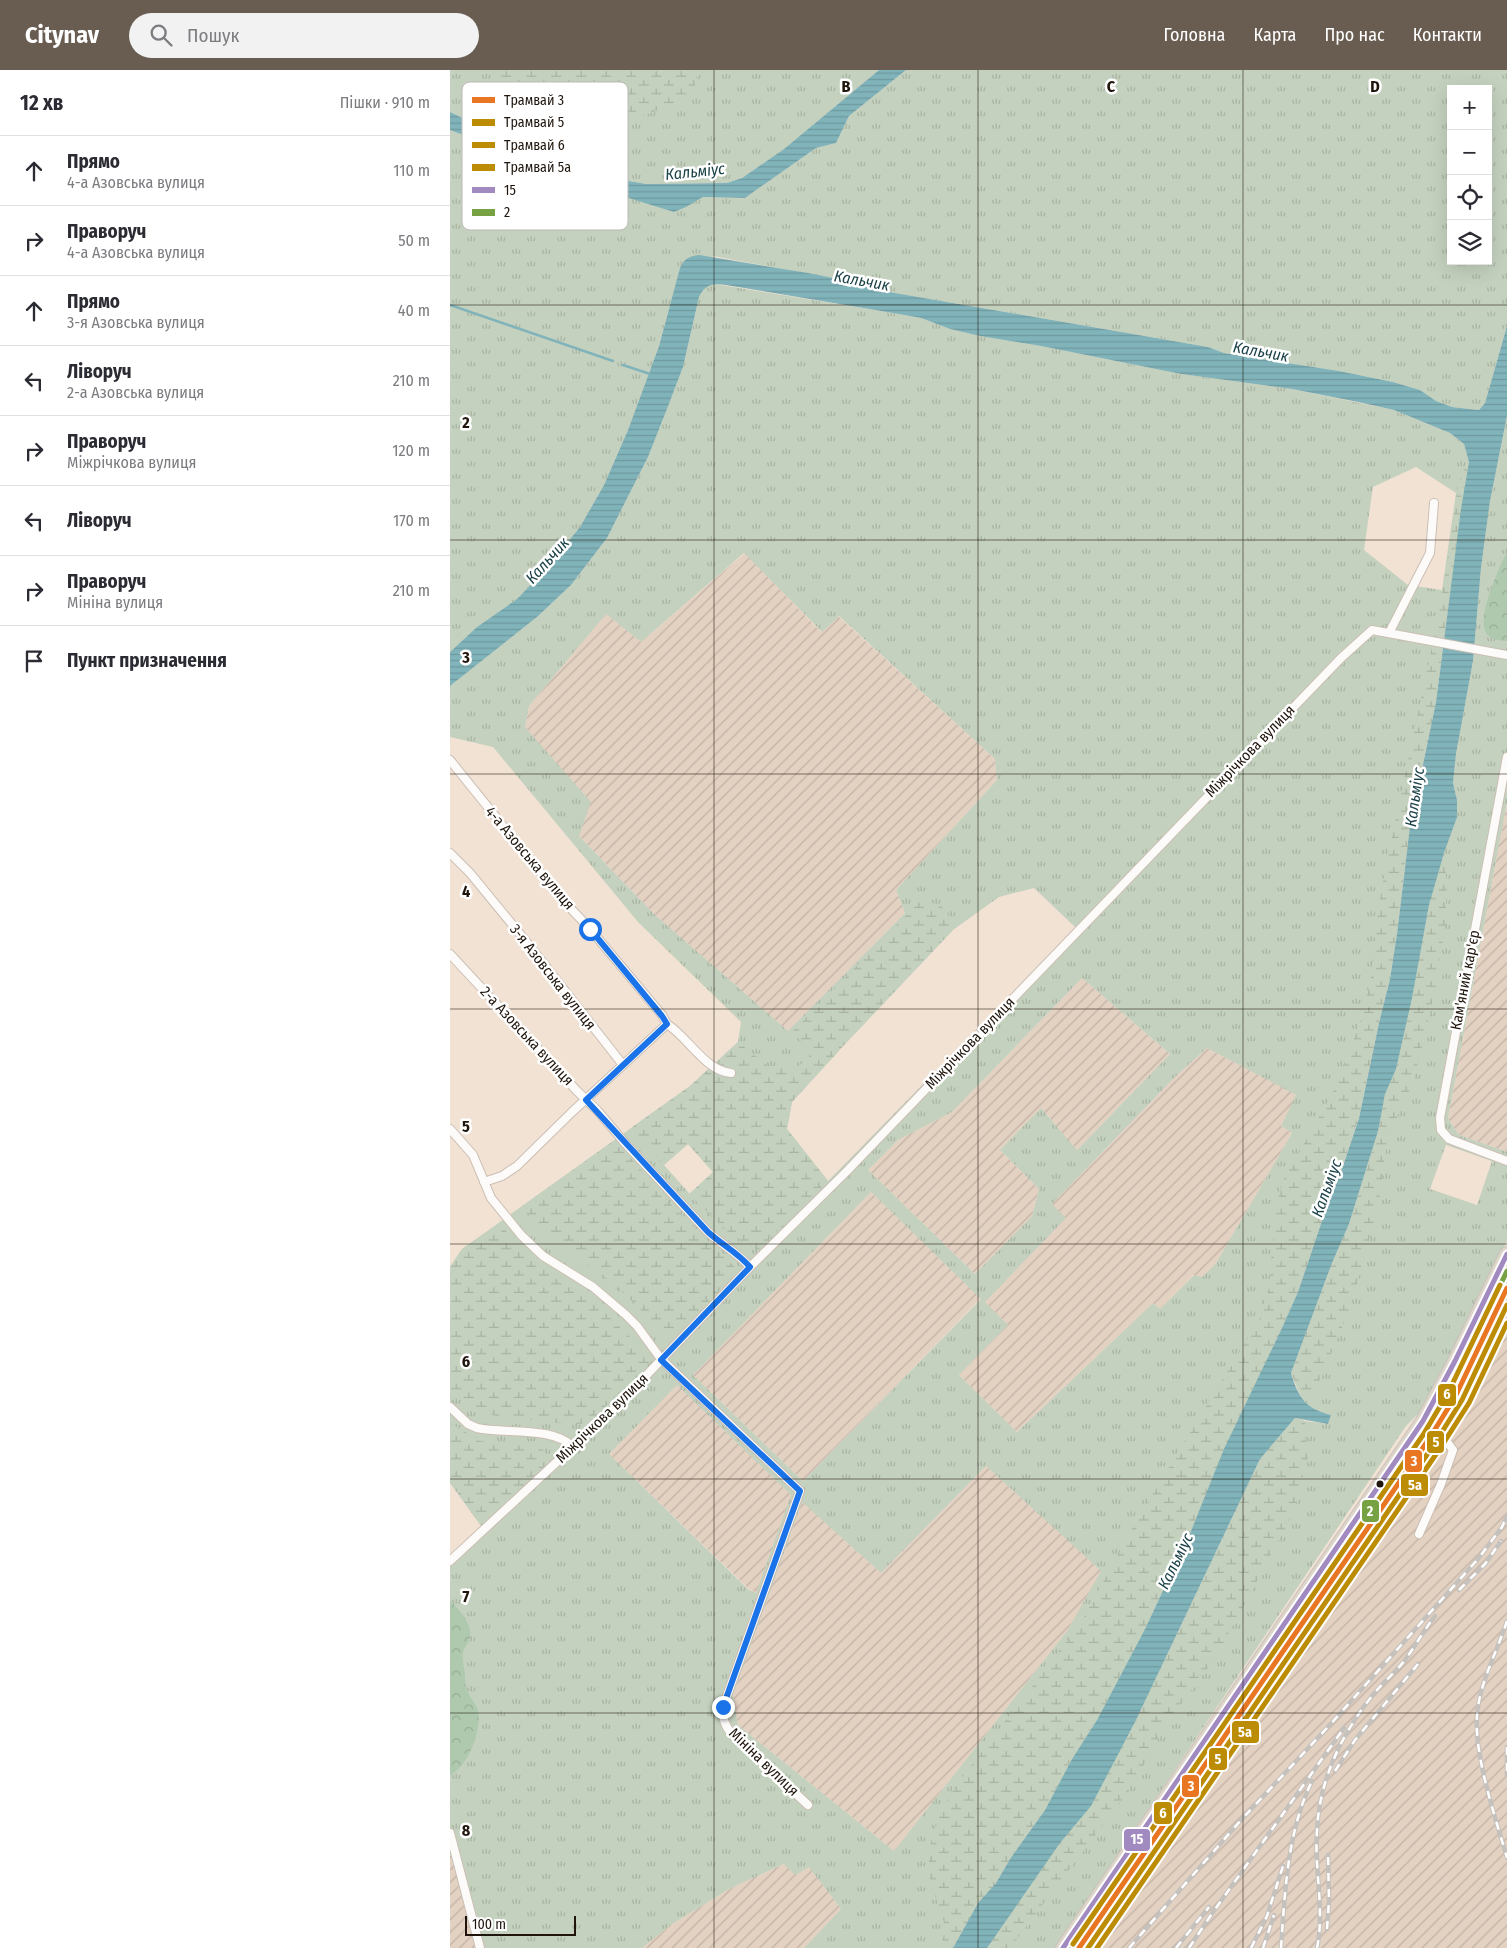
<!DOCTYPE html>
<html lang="uk">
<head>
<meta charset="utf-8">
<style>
  :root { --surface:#fff; --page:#f2f2f3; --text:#2b2b33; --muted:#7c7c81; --line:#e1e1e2; --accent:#695d52 }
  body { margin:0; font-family:"Fira Sans Condensed",sans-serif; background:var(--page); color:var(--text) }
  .controls { position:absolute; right:15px; top:15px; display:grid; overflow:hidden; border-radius:0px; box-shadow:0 5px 20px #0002 }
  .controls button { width:45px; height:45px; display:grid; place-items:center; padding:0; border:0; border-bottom:1px solid var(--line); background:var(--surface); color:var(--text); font:25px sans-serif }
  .scale { position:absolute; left:15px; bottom:12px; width:111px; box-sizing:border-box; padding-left:5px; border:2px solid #1f150c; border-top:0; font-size:14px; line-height:18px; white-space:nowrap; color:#1f150c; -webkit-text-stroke:4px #fff; paint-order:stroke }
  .stop { position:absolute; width:15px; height:15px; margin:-11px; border:4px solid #1a73e8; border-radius:50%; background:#fff }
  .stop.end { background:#1a73e8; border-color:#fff; box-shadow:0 1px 5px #0008 }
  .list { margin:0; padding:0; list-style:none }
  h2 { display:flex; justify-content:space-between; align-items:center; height:65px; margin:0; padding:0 20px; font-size:21px }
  h2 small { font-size:16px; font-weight:400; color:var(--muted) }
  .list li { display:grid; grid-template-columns:32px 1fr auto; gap:15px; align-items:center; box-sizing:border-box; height:70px; padding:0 20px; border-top:1px solid var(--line) }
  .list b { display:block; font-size:19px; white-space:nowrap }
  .list p { margin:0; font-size:16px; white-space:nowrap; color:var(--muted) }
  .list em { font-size:16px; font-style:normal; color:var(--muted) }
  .icon { flex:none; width:28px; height:28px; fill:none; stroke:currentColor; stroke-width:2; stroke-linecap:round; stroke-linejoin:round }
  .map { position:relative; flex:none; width:1057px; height:1878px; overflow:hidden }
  header { display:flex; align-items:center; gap:30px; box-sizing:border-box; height:70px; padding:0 25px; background:var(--accent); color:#fff }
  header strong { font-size:24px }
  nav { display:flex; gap:28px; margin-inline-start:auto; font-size:18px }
  .search { width:350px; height:45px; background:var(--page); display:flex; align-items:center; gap:12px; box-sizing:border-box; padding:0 18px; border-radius:28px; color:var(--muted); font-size:19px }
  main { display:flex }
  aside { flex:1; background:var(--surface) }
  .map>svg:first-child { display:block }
  .industrial { fill:url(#industrial-furrows) }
  .grass { fill:url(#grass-tufts); fill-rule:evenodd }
  .forest { fill:url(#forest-crowns) }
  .wetland { fill:url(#wetland-marsh) }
  .water { fill:url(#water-rules) }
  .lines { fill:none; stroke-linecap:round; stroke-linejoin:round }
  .stream { stroke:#80b3ba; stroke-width:2.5 }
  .street-casing { stroke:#cbbfb4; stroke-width:10 }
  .highway-casing { stroke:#c9c1bb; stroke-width:16 }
  .street { stroke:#fdfbf9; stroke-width:8 }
  .highway { stroke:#ded5ca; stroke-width:14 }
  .rail-casing { stroke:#c5c1bd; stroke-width:4.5 }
  .rail { stroke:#fff; stroke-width:2.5; stroke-dasharray:8; stroke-linecap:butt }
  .bus-1-casing { stroke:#fff; stroke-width:9 }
  .bus-2-casing { stroke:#fff; stroke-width:9 }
  .bus-1 { stroke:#a18ac0; stroke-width:5 }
  .bus-2 { stroke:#76a244; stroke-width:5 }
  .tram-1-casing { stroke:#fff; stroke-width:9 }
  .tram-2-casing { stroke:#fff; stroke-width:9 }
  .tram-3-casing { stroke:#fff; stroke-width:9 }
  .tram-4-casing { stroke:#fff; stroke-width:9 }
  .tram-1 { stroke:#e87623; stroke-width:5 }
  .tram-2 { stroke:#bc8c04; stroke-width:5 }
  .tram-3 { stroke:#bc8c04; stroke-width:5 }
  .tram-4 { stroke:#bc8c04; stroke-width:5 }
  .route { stroke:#1a73e8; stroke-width:6 }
  .grid { fill:none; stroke:#1f150c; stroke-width:1; stroke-opacity:0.55 }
  .bus-dot { fill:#1f150c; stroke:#fff; stroke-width:2 }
  .labels { text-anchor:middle; stroke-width:5; stroke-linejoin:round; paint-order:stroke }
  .street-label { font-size:15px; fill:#1f150c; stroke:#fff }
  .water-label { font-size:16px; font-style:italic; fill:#1c4249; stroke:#fff }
  .key { fill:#fff; stroke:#bcb9b6; stroke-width:1 }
  .key-label { font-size:14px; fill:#1f150c }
  .grid-label { font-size:16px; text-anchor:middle; font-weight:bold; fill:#1f150c; stroke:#fff; stroke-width:5; stroke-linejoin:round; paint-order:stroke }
  .line-badge { stroke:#fff; stroke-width:2 }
  .badge-label { font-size:14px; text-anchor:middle; font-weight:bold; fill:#fff }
</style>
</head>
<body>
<header>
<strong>Citynav</strong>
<div class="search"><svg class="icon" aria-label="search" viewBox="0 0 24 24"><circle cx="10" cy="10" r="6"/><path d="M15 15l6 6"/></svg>Пошук</div>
<nav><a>Головна</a><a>Карта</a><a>Про нас</a><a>Контакти</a></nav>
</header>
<main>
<aside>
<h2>12 хв<small>Пішки · 910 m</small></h2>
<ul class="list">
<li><svg class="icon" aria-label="ahead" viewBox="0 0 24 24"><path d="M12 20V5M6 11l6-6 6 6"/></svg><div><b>Прямо</b><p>4-а Азовська вулиця</p></div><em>110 m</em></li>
<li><svg class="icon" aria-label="right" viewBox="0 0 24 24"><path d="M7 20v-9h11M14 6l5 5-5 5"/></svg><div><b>Праворуч</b><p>4-а Азовська вулиця</p></div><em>50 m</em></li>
<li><svg class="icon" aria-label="ahead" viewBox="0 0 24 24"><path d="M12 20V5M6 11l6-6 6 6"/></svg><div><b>Прямо</b><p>3-я Азовська вулиця</p></div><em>40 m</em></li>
<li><svg class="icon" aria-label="left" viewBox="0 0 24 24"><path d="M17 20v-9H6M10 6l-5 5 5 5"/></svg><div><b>Ліворуч</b><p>2-а Азовська вулиця</p></div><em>210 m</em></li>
<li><svg class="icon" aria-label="right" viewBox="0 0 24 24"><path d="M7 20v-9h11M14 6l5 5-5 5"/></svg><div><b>Праворуч</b><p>Міжрічкова вулиця</p></div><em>120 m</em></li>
<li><svg class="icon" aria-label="left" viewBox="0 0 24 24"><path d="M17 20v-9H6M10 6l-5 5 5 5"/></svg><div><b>Ліворуч</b></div><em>170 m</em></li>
<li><svg class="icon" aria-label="right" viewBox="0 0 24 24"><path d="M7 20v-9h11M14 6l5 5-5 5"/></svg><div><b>Праворуч</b><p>Мініна вулиця</p></div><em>210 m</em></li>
<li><svg class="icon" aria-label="arrive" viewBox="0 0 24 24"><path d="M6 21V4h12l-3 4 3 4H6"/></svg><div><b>Пункт призначення</b></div></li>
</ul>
</aside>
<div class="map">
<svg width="1057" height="1878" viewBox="0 0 1057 1878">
  <defs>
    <pattern id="industrial-furrows" width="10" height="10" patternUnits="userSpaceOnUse" patternTransform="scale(1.25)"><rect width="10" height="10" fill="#e3d1c2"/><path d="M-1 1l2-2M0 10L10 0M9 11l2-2" fill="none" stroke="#c2b3a6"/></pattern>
    <pattern id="grass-tufts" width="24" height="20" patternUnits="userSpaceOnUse" patternTransform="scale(1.25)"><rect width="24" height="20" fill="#c4d1be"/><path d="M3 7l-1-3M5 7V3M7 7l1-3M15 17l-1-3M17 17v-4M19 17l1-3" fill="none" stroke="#a8b3a2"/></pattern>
    <pattern id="forest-crowns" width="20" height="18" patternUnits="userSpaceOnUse" patternTransform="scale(1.25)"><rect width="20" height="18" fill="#afc9af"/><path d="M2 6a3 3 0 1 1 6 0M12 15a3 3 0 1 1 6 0" fill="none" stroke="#96ac95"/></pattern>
    <pattern id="wetland-marsh" width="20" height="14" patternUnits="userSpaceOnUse" patternTransform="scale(1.25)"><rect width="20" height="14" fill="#c4d1be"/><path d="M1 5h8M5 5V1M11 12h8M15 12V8" fill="none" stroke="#a8b3a2"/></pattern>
    <pattern id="water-rules" width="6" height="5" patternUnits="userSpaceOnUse" patternTransform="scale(1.25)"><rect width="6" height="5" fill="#80b3ba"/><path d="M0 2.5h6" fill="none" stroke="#6e999f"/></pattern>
  </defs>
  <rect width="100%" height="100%" fill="#f2e2d4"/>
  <path class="industrial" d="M295,483L371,562L388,546L545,689L547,710L446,820L455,843L338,961L204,844L129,766L75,657L79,636L156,544L191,572Z
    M1057,732V1082L1009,1065L998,1048Z
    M632,908L720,984L627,1080L591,1038L550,1080L589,1119L582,1146L525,1204L418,1100L448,1070L502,1042Z
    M757,978L847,1025L831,1056L842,1063L766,1193L752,1207L743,1205L710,1239L703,1233L567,1362L509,1305L557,1255L534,1232L602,1134L724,1008Z
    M421,1122L531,1228L353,1411L243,1305Z
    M1057,1241V1878H645L1003,1353Z
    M227,1314L342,1426L307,1523L300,1520L159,1384Z
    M536,1396L652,1501L617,1561L444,1781L288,1655L283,1625L352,1431L431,1503Z
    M0,1782L25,1878H0Z
    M334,1794L359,1796L391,1839L354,1878H192L222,1854L281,1818Z"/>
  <path class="grass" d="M0,0H429L334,79L292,108L277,113L196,114L140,104L90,86L6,46L0,42Z
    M456,0H1057V256L1035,333L1029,340L1002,337L986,331L970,320L943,312L889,301L774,283L758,277L422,219L403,212L263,186L219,238L209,276L178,360L154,415L130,457L95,500L67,529L27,557L0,582V60L39,75L102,114L130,113L224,141L253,127L295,128L366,78L386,73L399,46ZM1001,19H1038V191H1001Z
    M265,214L443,243L471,248L500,259L530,266L591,276L731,304L842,319L944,340L1000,363L1014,374L1019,392L992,581L953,804L813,1299L775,1379L503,1878H354L391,1839L359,1797L345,1805L334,1794L281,1818L222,1854L192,1878H25L0,1782V1486L31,1456L0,1413V1197L12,1179L240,1016L288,972L291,952L188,852L43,677L0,667V616L87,547L121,515L157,468L198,387L217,339L233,297L249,227C253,219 256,215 265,214ZM966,397L1006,423L992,520L958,515L914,480L923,417ZM294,483L372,562L389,546L545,689L547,710L446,820L455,843L338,961L204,844L129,766L141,732L75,657L79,636L156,544L191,572ZM584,818L626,858L378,1111L337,1059L342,1032L396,973L503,860L549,827ZM632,908L720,984L627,1080L591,1038L550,1080L589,1119L582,1146L525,1204L418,1100L448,1070L502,1042ZM757,978L846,1025L831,1056L842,1063L766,1193L752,1207L744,1205L710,1239L703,1233L567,1362L509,1305L558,1255L535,1232L616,1148L602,1134L724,1008ZM238,1074L263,1102L240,1124L214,1095ZM421,1122L531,1229L353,1411L243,1305ZM227,1315L341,1425L306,1523L299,1520L159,1384ZM536,1396L651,1501L617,1561L444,1781L288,1655L283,1625L352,1432L431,1503Z
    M1057,346V732L998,1048L1009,1065L1057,1082V1171L977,1331L969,1343L956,1356L605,1878H537L686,1650L757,1503L845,1348L855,1351L878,1354L881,1345L866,1341L858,1337L971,881L985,811L999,767L1007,730L1003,713L1006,684L1023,591L1031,498L1040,431ZM996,1075L1042,1091L1027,1135L980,1119Z
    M1057,1201V1241L1003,1353L645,1878H621L989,1338Z"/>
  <path class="forest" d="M1057,482V571C1046,571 1035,568 1034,556C1031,539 1049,497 1057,482Z
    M0,1531C9,1539 23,1554 20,1567C19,1572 15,1577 13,1582C12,1588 14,1598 15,1605C15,1610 15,1616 17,1620C19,1627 26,1633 28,1641C32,1660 18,1697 0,1705Z"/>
  <path class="wetland" d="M32,0H248L243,26L193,46L107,31Z
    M1019,392L1011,439L986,632L960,757L947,864L940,909L929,953L909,1047L893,1096L874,1145L848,1222L831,1260L775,1379L741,1461L695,1559L647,1650L622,1689L595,1740L560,1789L546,1813L528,1833L503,1878H489C504,1851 484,1835 480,1808C475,1773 489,1743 507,1714L631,1553L685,1453L810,1248L819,1218L825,1139L833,1111L886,1017L913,944L921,907L928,841L937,790L989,544L1007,423L1011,403Z
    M994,783L997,816L995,857L985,920L964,1010L939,1065L934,1092L929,1132L906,1218L892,1258L858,1337L852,1330L841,1303L882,1193L899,1154L928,1061L935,1024L950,986L979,835Z
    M470,831C493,834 498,837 503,860L396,973L342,1032L337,1059L378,1111L308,1180L280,1164L239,1124L263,1102L238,1074L214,1095L181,1058L240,1016L288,972L317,995L345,999L359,987V977L341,963Z
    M165,1070L225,1139L289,1201L221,1270L178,1227L153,1205L125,1187L96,1165L71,1137Z
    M50,1153L74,1184L105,1208L148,1235L202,1290L142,1350L130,1354H117L45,1346L20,1335L0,1321V1197L12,1179Z
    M845,1348L855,1351L858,1387L844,1442L766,1587L731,1634L703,1676L686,1711L560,1878H537L610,1773L641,1736L686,1650L810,1389Z
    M0,1353L30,1371L51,1375L82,1376L92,1379L98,1387L97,1394L32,1456L0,1413Z"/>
  <path class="water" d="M429,0H456L399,46L386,73L366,78L295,128L253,127L236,137L224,142L130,113L102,114L39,75L0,60V42L90,86L140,104L196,114L277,113L292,108L334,79Z
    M249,185L358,203L403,212L422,219L758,277L774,283L889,301L943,312L970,320L986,331L1002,337L1029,340L1035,333L1057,256V346L1040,431L1031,498L1023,591L1006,684L1003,713L1007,730V747L994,783L979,835L962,928L946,999L935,1024L928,1061L899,1154L882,1193L841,1303C849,1329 855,1338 881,1345L878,1354L845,1348L810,1389L686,1650L641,1736L610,1773L537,1878H503L528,1833L546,1813L560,1789L595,1740L622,1689L647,1650L695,1559L741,1461L774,1379L831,1260L848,1222L874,1145L893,1096L909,1048L929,953L940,909L947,864L960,757L986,632L1011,439L1019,392L1014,374L1000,363L944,340L908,332L842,319L731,304L591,276L530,266L500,259L471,248L443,243L276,215C263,213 255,214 249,227L233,297L217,339L198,387L157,468L121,515L87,547L0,616V582L27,557L67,529L95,500L130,457L154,415L178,360L209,276L230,198C234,189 239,186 249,185Z"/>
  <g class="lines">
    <path class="stream" d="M0,235L163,291
      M173,295L200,304"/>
    <defs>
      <path id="street" d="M939,563L980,483L984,433
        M1057,687L990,1048L991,1060L999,1069L1057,1091
        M0,690L111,828L140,859L212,945L217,954
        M0,783L20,803L79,875L173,995L122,1042L67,1096L52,1106L34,1112
        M0,884L127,1021L147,1040L174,1072L258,1162C271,1174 288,1183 300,1197
        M173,995L217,954C239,968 254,1000 281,1003
        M0,1059L23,1085L41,1128L71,1165L93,1186L143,1217L176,1245L187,1256L211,1289L350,1421L273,1637C272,1647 274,1654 280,1662L358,1735
        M0,1337L18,1354L27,1358C54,1364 103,1356 123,1377
        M969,1464L991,1414L1003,1380L992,1365L973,1351
        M0,1491L167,1336L300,1197L396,1102L891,588L922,560L1057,585
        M0,1763L30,1878"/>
      <path id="highway" d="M613,1878L973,1351L1005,1291L1057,1184"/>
    </defs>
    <use href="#street" class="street-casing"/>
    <use href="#highway" class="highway-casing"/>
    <use href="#street" class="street"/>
    <use href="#highway" class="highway"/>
    <defs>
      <path id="rail" d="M1009,1520L1035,1494L1051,1471
        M1057,1551C1047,1582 1029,1614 1027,1646C1024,1686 1046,1749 1057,1788
        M1057,1677V1705
        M885,1701L905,1670L968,1594
        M877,1859L879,1831L878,1785
        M679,1878L792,1749L877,1658L1028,1489L1052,1457L1057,1446
        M726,1878L759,1837
        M739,1878L761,1845L894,1658
        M801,1878L817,1846L833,1796
        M813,1878L824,1845
        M831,1878C835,1822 837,1762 862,1711
        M867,1878C875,1839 864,1800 867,1761C869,1711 891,1665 922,1626C932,1613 945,1603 955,1590C966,1575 974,1560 985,1546"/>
    </defs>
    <use href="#rail" class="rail-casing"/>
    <use href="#rail" class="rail"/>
    <defs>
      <path id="bus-1" d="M613,1878L973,1351L1005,1291L1057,1184"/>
      <path id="bus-2" d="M622,1878L979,1355L1012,1294L1057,1201"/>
    </defs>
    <use href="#bus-1" class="bus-1-casing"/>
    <use href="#bus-2" class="bus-2-casing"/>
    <use href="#bus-1" class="bus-1"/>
    <use href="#bus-2" class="bus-2"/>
    <defs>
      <path id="tram-1" d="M629,1878L979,1369L1005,1327L1057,1218"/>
      <path id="tram-2" d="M638,1878L985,1373L1012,1330L1057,1235"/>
      <path id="tram-3" d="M623,1874L973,1365L998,1323L1050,1215"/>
      <path id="tram-4" d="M647,1878L991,1377L1019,1333L1057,1253"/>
    </defs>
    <use href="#tram-1" class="tram-1-casing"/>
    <use href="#tram-2" class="tram-2-casing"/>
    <use href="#tram-3" class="tram-3-casing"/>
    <use href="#tram-4" class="tram-4-casing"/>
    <use href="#tram-1" class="tram-1"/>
    <use href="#tram-2" class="tram-2"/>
    <use href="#tram-3" class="tram-3"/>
    <use href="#tram-4" class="tram-4"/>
  </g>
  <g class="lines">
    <path class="route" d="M140,859L212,946L217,954L136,1030L258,1162C271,1174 288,1183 300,1197L211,1290L350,1421L273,1637"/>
  </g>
  <path class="grid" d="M264,0V1878M528,0V1878M793,0V1878M0,235H1057M0,470H1057M0,704H1057M0,939H1057M0,1174H1057M0,1409H1057M0,1643H1057"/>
  <circle class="bus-dot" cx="930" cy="1414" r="4.5"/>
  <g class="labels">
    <g class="street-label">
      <text transform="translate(800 681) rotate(-46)" y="5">Міжрічкова вулиця</text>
      <text transform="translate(80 788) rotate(50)" y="5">4-а Азовська вулиця</text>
      <text transform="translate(103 907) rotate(52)" y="5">3-я Азовська вулиця</text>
      <text transform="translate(1015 910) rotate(-79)" y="5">Кам'яний кар'єр</text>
      <text transform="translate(77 966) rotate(47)" y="5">2-а Азовська вулиця</text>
      <text transform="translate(520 973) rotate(-46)" y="5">Міжрічкова вулиця</text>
      <text transform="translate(152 1348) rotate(-44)" y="5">Міжрічкова вулиця</text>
      <text transform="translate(314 1692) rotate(44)" y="5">Мініна вулиця</text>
    </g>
    <g class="water-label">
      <text transform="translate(245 101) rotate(-6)" y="6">Кальміус</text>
      <text transform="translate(412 210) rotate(10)" y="6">Кальчик</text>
      <text transform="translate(811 281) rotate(10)" y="6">Кальчик</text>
      <text transform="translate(97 490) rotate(-48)" y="6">Кальчик</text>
      <text transform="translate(964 727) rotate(-82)" y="6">Кальміус</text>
      <text transform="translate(876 1118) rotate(-70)" y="6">Кальміус</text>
      <text transform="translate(725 1491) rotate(-64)" y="6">Кальміус</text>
    </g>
  </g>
  <rect x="12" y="12" width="166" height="148" rx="8" class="key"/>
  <rect x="22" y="27" width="23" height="6" fill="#e87623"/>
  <rect x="22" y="49" width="23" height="7" fill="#bc8c04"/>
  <rect x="22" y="72" width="23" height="6" fill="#bc8c04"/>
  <rect x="22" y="94" width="23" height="7" fill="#bc8c04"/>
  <rect x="22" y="117" width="23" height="6" fill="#a18ac0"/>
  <rect x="22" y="139" width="23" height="7" fill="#76a244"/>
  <g class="key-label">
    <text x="54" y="35">Трамвай 3</text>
    <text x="54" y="57">Трамвай 5</text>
    <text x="54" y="80">Трамвай 6</text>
    <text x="54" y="102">Трамвай 5а</text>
    <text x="54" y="125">15</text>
    <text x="54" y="147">2</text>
  </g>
  <g class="grid-label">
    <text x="396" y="22">B</text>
    <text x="661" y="22">C</text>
    <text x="925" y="22">D</text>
    <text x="16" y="358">2</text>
    <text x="16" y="593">3</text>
    <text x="16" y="827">4</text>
    <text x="16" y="1062">5</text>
    <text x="16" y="1297">6</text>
    <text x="16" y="1532">7</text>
    <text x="16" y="1766">8</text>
  </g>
  <g class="line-badge">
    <rect x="987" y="1313" width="20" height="24" rx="5" fill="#bc8c04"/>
    <rect x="976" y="1360" width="19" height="24" rx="5" fill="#bc8c04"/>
    <rect x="954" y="1379" width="19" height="24" rx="5" fill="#e87623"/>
    <rect x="950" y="1403" width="29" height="24" rx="5" fill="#bc8c04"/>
    <rect x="911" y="1429" width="19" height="24" rx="5" fill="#76a244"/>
    <rect x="781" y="1650" width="29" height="24" rx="5" fill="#bc8c04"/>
    <rect x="758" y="1677" width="20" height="24" rx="5" fill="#bc8c04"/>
    <rect x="731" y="1704" width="19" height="24" rx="5" fill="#e87623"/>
    <rect x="703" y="1731" width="20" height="24" rx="5" fill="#bc8c04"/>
    <rect x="673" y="1758" width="28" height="24" rx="5" fill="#a18ac0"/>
  </g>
  <g class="badge-label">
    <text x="997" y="1329">6</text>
    <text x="986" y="1377">5</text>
    <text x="964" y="1396">3</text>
    <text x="965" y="1420">5а</text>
    <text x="920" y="1446">2</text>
    <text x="795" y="1667">5а</text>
    <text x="768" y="1694">5</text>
    <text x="741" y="1721">3</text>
    <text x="713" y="1748">6</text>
    <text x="687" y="1774">15</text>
  </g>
</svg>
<div class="controls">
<button>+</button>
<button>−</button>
<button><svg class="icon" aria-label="locate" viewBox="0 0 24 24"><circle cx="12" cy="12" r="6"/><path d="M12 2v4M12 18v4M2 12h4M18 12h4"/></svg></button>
<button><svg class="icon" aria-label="layers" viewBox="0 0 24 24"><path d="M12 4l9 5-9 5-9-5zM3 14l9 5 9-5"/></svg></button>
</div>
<div class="scale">100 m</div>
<div class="stop" style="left:140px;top:859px"></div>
<div class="stop end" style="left:273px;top:1637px"></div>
</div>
</main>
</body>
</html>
